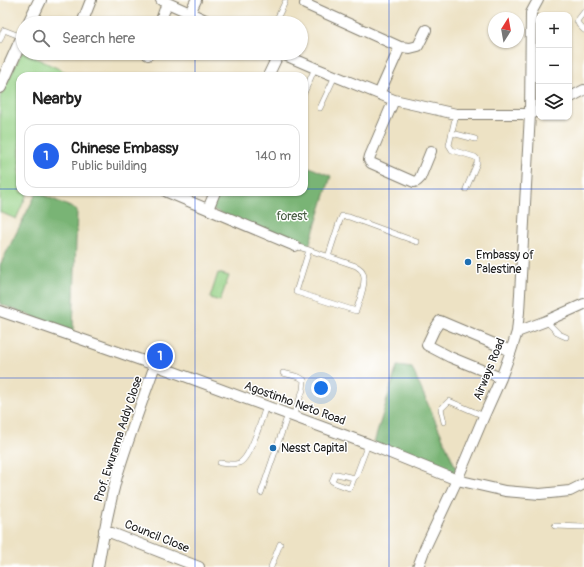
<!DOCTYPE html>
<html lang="en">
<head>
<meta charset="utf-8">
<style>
  :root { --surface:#fff; --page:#f2f2f2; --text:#222; --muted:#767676; --line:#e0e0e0; --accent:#2563eb }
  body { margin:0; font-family:Pangolin,sans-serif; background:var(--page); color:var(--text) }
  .controls { position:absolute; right:12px; top:12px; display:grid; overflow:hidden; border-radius:8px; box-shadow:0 1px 3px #0004 }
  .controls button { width:36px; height:36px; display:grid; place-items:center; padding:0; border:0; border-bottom:1px solid var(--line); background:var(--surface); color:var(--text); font:20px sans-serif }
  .compass { position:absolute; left:488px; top:12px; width:36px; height:36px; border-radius:50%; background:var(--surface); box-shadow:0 1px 3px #0004; rotate:11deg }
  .you { position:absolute; left:321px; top:388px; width:14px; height:14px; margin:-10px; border:3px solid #fff; border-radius:50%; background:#1a73e8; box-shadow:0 0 0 6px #1a73e833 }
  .badge { display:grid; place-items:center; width:26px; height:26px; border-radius:50%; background:var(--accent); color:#fff; font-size:13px; font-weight:700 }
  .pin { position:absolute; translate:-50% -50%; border:2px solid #fff; box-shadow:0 1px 4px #0006 }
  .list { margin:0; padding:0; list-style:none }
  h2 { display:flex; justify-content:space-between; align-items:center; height:52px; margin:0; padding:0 16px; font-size:17px }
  h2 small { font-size:13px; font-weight:400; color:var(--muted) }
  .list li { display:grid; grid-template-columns:26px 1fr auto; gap:12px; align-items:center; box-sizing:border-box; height:64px; margin:0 8px 8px; padding:0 8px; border:1px solid var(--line); border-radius:12px }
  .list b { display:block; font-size:15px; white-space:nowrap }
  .list p { margin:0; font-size:13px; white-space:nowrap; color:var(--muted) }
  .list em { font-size:13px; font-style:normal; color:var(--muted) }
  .icon { flex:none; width:22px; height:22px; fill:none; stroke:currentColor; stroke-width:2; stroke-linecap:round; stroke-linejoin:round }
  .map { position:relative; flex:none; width:584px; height:567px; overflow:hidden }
  .search { position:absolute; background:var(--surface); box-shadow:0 1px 3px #0004; left:16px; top:16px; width:292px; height:44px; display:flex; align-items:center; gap:10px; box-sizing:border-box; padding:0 14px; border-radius:22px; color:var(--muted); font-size:15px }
  .panel { position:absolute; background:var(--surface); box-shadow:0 1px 3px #0004; left:16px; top:72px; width:292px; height:124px; border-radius:12px }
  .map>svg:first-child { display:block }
  .green { fill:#97d287; stroke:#5a7752 }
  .forest { fill:#79b474; stroke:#4a6848 }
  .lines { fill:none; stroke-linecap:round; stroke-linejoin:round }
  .service-casing { stroke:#847f70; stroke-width:6 }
  .minor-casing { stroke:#847f70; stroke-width:12 }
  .tertiary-casing { stroke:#847f70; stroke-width:14 }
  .service { stroke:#fff; stroke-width:5 }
  .minor { stroke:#fff; stroke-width:10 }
  .tertiary { stroke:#fff; stroke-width:12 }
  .grid { fill:none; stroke:#1d4ed8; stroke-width:1; stroke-opacity:0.55 }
  .poi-dot { fill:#1f6fb2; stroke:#fff; stroke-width:1.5 }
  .labels { text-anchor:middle; stroke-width:3; stroke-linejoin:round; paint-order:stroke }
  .park-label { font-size:12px; fill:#475c41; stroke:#fff }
  .poi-label { font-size:12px; fill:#1c1c1c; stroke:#fff; text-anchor:start }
  .street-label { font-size:12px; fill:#1c1c1c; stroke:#fff }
</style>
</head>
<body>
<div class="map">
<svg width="584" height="567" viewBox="0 0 584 567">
  <rect width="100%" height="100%" fill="#fff"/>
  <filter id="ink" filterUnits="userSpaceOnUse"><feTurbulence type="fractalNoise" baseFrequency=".025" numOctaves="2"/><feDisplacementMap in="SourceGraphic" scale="8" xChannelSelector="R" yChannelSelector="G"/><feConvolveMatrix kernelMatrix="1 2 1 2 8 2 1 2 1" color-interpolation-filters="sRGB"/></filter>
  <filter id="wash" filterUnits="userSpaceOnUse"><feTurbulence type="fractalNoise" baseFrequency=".012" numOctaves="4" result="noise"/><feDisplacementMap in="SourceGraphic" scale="16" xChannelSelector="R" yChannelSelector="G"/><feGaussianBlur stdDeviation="0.9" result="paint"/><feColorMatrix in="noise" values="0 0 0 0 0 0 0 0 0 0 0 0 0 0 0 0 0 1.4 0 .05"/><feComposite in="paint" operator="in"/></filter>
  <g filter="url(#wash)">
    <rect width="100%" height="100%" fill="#ede2c4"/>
    <path class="green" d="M22,52L23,53H25L74,76H20V192H28L16,219L0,212V97Z
      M218,273L229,276L220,301L210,298Z"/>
    <path class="forest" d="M304,165L331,176L308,249L209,208L216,192H304Z
      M37,192L77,210L73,332L0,304V265Z
      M397,366L412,368L459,475L374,443Z"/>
  </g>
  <g filter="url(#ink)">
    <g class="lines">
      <defs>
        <path id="service" d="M584,12L577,21L579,25L584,30
          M275,23L285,2
          M0,40L4,30L22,37
          M304,93L315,68
          M320,108L335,76
          M456,114L449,145L452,150L475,157L477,159V163L466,189
          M452,133L475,139
          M295,246L309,250
          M309,250L356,266C359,268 362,269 363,273C367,281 359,302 356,311L296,292Z
          M328,257L339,223L342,216L349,217L417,242
          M546,321L559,334L566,337
          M283,373L299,377L304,380L303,390L293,416
          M444,422L441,409L449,401L484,416
          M220,463C226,464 233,465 239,463C250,459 262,418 266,406
          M354,478L351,486L349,488L335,483L332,481L335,474H337L354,478L356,476L368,444
          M261,493L288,414
          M555,526L584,527
          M271,567L280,544"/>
        <path id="minor" d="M161,0L212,23
          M305,4L400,47L410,48L418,46L426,30
          M190,13L196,0
          M82,23L91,0
          M160,23L167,3
          M280,53L315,68L394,100L456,114H530L539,111
          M148,55L149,53
          M268,76L279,53
          M379,94L400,47
          M569,98L584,90
          M394,100L370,156L369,160L371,163L414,182L417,181L420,178L431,151
          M167,192L295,246
          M208,209L215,192
          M0,311L38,324L155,365L368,444L457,480L505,491L540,494L570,491L584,484
          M517,332L546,321L584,304
          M501,378L450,357L427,345L434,330L440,321L511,351
          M104,530L199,567
          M98,567C103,537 109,506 117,476C128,439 142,402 155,365
          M418,567L425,548L457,480L484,416L501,378L511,351L517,332L519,312L530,114L531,13L538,0"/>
        <path id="tertiary" d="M29,23L40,0
          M0,87L23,36"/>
      </defs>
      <use href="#service" class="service-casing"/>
      <use href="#minor" class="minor-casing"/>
      <use href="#tertiary" class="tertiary-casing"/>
      <use href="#service" class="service"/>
      <use href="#minor" class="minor"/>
      <use href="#tertiary" class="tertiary"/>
    </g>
  </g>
  <path class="grid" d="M195,0V23M389,0V567M195,53V76M0,189H20M304,189H584M195,192V567M0,378H584"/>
  <g class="poi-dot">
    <circle cx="468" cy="262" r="4"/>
    <circle cx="273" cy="448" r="4"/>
  </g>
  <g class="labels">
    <g class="park-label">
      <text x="292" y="220">forest</text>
    </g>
    <g class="poi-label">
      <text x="476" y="259">Embassy of<tspan x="476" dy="14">Palestine</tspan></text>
      <text x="281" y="452">Nesst Capital</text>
    </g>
    <g class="street-label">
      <text transform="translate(489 369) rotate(-68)" y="4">Airways Road</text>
      <text transform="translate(295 403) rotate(20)" y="4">Agostinho Neto Road</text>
      <text transform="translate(118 439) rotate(-72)" y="4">Prof. Ewurama Addy Close</text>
      <text transform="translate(157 536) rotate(22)" y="4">Council Close</text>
    </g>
  </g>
</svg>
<div class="controls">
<button>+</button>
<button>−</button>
<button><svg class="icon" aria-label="layers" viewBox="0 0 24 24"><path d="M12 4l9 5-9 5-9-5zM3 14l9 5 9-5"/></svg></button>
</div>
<svg class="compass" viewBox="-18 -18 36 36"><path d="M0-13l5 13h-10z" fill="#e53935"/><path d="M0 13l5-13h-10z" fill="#767676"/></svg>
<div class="you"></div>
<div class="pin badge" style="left:160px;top:356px">1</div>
<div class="search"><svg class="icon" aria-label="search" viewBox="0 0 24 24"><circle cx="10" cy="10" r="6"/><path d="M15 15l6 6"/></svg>Search here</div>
<section class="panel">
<h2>Nearby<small></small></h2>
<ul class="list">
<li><span class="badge">1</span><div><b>Chinese Embassy</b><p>Public building</p></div><em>140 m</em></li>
</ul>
</section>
</div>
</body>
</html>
